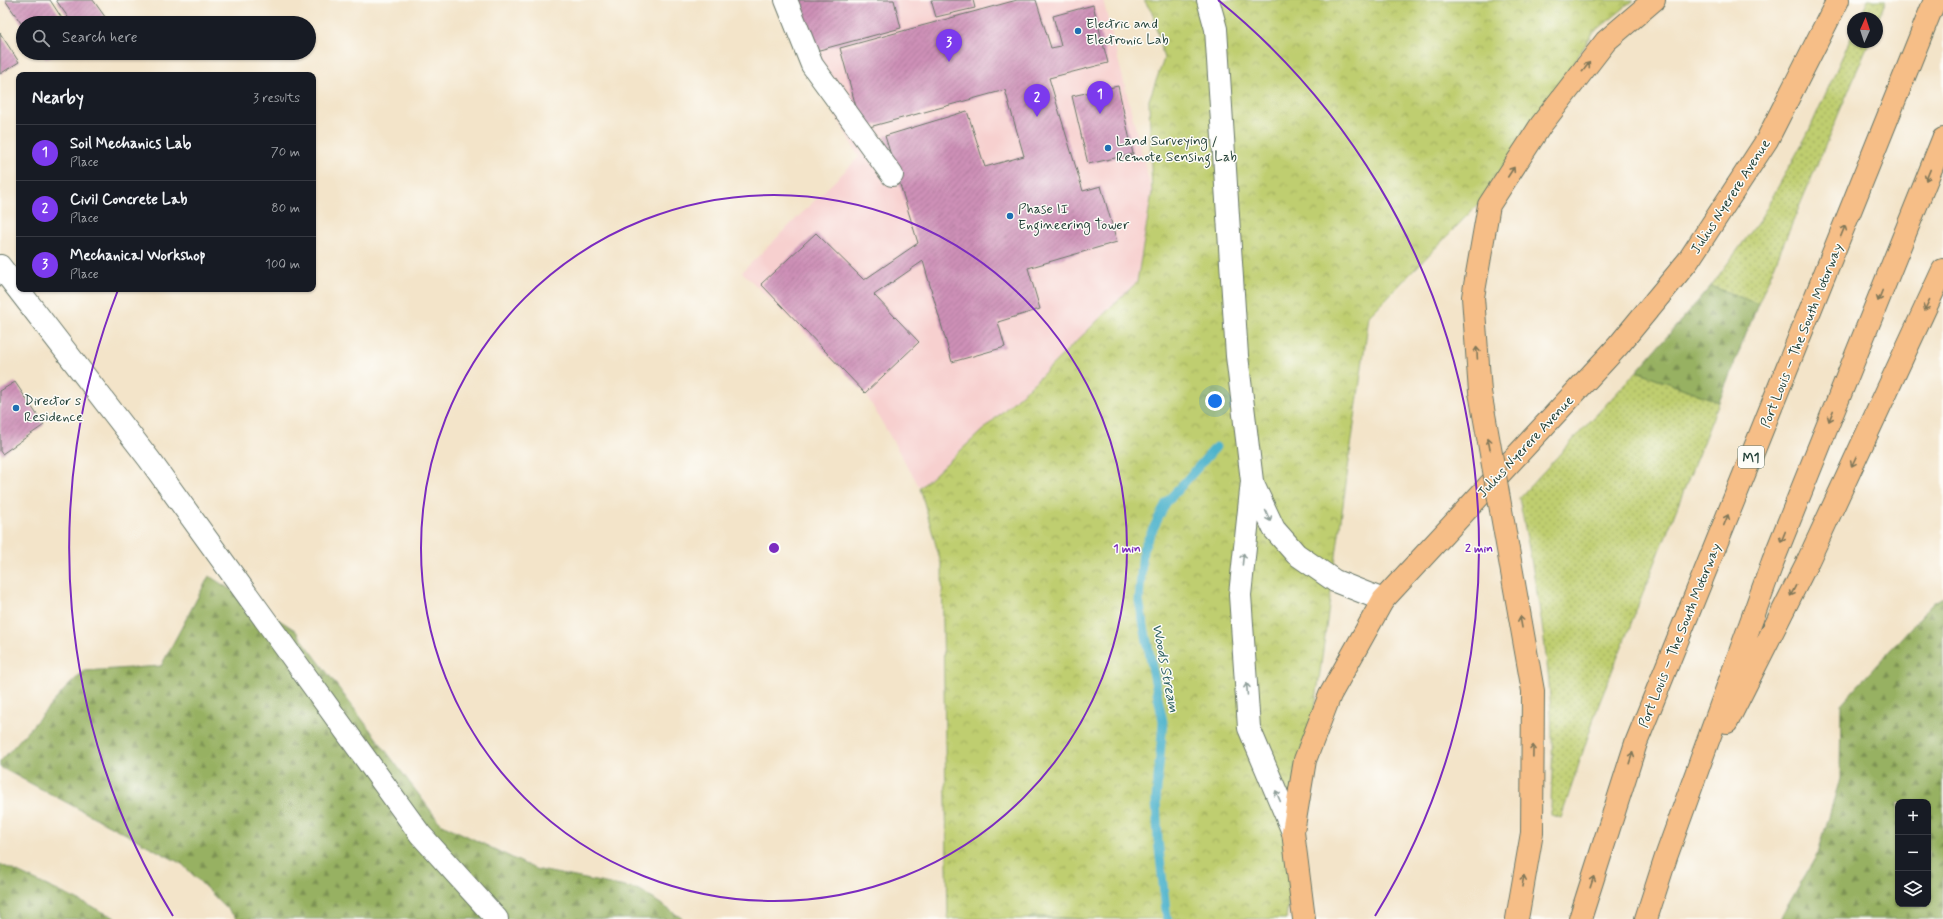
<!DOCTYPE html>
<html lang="en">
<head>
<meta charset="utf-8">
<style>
  :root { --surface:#171b24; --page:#20242c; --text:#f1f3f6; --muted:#9ea1a6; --line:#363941; --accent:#7c3aed }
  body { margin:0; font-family:Mynerve,sans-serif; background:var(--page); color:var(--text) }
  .controls { position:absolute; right:12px; bottom:12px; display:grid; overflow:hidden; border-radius:8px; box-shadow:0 1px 3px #0004 }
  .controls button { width:36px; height:36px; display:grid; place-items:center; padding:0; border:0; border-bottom:1px solid var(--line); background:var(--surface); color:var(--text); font:20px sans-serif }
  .compass { position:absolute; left:1847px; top:12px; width:36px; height:36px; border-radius:50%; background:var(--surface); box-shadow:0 1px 3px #0004; rotate:3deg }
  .you { position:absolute; left:1215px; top:401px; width:14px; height:14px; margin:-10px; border:3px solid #fff; border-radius:50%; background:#1a73e8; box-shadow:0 0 0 6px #1a73e833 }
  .badge { display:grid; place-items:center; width:26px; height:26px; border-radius:50%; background:var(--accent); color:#fff; font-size:13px; font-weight:700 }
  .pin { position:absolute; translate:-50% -33px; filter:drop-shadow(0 1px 2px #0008) }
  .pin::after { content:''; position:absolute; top:21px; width:14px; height:12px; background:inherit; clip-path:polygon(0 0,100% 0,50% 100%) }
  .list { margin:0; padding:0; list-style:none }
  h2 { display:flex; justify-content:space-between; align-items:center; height:52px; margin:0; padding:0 16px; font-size:17px }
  h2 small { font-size:13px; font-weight:400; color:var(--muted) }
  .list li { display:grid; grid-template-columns:26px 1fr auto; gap:12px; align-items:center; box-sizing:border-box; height:56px; padding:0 16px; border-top:1px solid var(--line) }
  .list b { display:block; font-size:15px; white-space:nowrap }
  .list p { margin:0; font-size:13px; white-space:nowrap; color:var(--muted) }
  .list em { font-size:13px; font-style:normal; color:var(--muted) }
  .icon { flex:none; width:22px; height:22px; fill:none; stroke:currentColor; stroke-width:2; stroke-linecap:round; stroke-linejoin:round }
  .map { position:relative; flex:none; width:1943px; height:919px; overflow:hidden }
  .search { position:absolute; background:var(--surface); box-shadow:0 1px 3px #0004; left:16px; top:16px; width:300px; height:44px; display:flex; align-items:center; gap:10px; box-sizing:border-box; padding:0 14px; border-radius:22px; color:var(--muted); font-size:15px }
  .panel { position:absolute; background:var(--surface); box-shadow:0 1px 3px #0004; left:16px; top:72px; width:300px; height:220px; border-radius:8px }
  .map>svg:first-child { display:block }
  .built { fill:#f7d0cf }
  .grass { fill:url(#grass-dots); stroke:#6f8652 }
  .forest { fill:url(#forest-firs); stroke:#5b774b; fill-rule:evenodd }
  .park { fill:url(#park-crowns); stroke:#6f8652 }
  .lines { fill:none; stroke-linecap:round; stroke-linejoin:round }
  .stream { stroke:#4db3cc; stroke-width:9 }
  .building { fill:url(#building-hatch) }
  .minor-casing { stroke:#697768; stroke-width:24 }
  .major-casing { stroke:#697768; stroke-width:24 }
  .highway-casing { stroke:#697768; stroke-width:24 }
  .minor { stroke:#fff; stroke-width:22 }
  .major { stroke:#f6be87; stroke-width:22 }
  .highway { stroke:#f6be87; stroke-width:22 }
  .highway-bridge-casing { stroke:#697768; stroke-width:24; stroke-linecap:butt }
  .highway-bridge { stroke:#f6be87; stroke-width:22 }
  .oneway { stroke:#807759 }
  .oneway2 { stroke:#8f9e9a }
  .ring { fill:none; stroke:#7b2cbf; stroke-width:2 }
  .poi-dot { fill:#1f6fb2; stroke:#fdfcf7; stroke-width:1.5 }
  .labels { text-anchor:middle; stroke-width:3; stroke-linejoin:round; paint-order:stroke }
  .shield { fill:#fdfcf7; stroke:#62766e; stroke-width:1 }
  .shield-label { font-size:13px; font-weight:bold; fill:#1f3d34 }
  .poi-label { font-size:14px; fill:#1f3d34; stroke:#fdfcf7; text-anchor:start }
  .street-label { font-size:14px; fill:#1f3d34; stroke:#fdfcf7 }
  .water-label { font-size:15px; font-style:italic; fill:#2d6062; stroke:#fdfcf7 }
  .centre { fill:#7b2cbf; stroke:#fdfcf7; stroke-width:2 }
  .ring-label { font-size:12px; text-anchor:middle; font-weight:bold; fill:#7b2cbf; stroke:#fdfcf7; stroke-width:3; stroke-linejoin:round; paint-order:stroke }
</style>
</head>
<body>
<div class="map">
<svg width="1943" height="919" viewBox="0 0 1943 919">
  <defs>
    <pattern id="grass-dots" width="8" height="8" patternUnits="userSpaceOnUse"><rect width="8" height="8" fill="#bfce70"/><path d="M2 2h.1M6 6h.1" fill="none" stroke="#9ba85d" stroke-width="1.8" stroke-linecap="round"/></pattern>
    <pattern id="forest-firs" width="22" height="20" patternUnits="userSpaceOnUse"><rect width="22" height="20" fill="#97b162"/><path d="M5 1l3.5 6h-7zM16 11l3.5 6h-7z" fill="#7b9152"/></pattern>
    <pattern id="park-crowns" width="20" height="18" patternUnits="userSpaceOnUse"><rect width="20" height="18" fill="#bfce70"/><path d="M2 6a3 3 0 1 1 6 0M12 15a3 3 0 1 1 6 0" fill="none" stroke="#9ba85d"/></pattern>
    <pattern id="building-hatch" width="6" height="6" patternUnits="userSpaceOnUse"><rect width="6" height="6" fill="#ce90b7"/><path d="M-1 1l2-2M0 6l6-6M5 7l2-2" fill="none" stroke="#a77796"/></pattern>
  </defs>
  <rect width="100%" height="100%" fill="#fdfcf7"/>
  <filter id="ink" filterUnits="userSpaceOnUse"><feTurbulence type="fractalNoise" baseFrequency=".025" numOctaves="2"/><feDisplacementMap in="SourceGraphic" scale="8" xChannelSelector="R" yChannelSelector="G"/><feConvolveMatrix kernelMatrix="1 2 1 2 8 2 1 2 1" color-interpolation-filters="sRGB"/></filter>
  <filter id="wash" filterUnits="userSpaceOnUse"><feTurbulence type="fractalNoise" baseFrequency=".012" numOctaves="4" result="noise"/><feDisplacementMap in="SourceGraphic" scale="16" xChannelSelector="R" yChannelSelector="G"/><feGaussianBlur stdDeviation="0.9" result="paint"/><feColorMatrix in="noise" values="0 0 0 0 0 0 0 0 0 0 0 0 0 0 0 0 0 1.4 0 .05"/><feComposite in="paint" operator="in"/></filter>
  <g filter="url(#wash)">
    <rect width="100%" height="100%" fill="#f3e4c9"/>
    <path class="built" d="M772,0H1103L1152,193L1137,282L1038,379L920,488L865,393L742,272L859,157Z"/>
    <path class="grass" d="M1868,0H1886L1877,22V18H1860Z
      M1853,33V42H1869L1758,304L1711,286L1759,221L1807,135Z
      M1637,371L1719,402L1597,709L1561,818L1551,815C1551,789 1553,763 1552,736C1550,656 1535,577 1519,498Z"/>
    <path class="forest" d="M1711,286L1758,304L1719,402L1637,371Z
      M209,576L295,630L440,823L535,869L640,890L683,919H237L182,864L0,767V762L66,688L84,671L161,666Z
      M1943,597V919H1780L1818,853L1840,779L1841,704L1933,603ZM1898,802H1928V904H1898Z
      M0,864L118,919H0Z
      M1033,916L1083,919H1028Z"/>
    <path class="park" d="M1144,0H1634L1593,33L1493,189L1369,316L1286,919H1083L1033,916L1028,919H948L942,567L920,488L1038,379L1137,282L1152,193L1149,100L1164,59L1153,14Z"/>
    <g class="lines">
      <path class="stream" d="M1167,919L1158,840L1156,800L1163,722L1139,601L1143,549L1166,503L1216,447"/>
    </g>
    <g id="blocks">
      <path class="building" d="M5,0H50L65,23H23V26Z
        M56,0H93L108,21L105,23H72Z
        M798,0H894L901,28L812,52Z
        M931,0H973L975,8L936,17Z
        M1017,0H1036L1051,48L1061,46L1053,16L1093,5L1108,63L1049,78L1083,191L1101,186L1117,242L1028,268L1040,309L998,322L1005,347L952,362L923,261L874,295L919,342L865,393L761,284L816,233L864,280L918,243L885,136L967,111L985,167L1024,156L1005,90L862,129L840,48Z
        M0,33L19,62L0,74Z
        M41,53H57L46,59Z
        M1118,86L1133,154L1088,164L1072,96Z
        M15,382L44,425L2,454L0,451V391Z"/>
    </g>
  </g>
  <g filter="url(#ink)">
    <use href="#blocks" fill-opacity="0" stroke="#697768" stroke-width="1"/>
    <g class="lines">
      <defs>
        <path id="minor" d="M786,0L812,65L892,175
          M1208,0L1216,29L1237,356L1252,481L1240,595L1249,728L1293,832
          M0,266L149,459L420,834L497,919
          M1252,482L1274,529L1296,554L1335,581L1383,600"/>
        <path id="major" d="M1304,919L1293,832L1305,760L1330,695L1383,600L1618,346L1688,261L1767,140L1838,0"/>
        <path id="highway" d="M1480,392L1473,297L1489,205L1541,125L1606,41L1654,0
          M1501,510L1533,691L1532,833L1517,919
          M1727,722L1807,563L1943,270
          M1580,919L1636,743L1935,0
          M1646,919L1666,857L1773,561L1943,139"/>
      </defs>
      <use href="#minor" class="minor-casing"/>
      <use href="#major" class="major-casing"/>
      <use href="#highway" class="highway-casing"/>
      <use href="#minor" class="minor"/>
      <use href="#major" class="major"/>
      <use href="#highway" class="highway"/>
      <defs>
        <path id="highway-bridge" d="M1480,392L1501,510"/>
      </defs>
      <use href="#highway-bridge" class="highway-bridge-casing"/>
      <use href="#highway-bridge" class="highway-bridge"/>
    </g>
    <defs><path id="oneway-shaft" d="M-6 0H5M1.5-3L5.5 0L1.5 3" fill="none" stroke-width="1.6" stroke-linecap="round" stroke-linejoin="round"/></defs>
    <g class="oneway">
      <use href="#oneway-shaft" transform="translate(1586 67) rotate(-52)"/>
      <use href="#oneway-shaft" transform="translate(1511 172) rotate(-57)"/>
      <use href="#oneway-shaft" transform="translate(1928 175) rotate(112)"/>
      <use href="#oneway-shaft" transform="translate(1843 231) rotate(-68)"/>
      <use href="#oneway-shaft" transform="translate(1880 296) rotate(112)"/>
      <use href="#oneway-shaft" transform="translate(1927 305) rotate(115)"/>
      <use href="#oneway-shaft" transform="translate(1477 353) rotate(-94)"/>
      <use href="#oneway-shaft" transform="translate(1831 416) rotate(112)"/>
      <use href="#oneway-shaft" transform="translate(1489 444) rotate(-100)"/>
      <use href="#oneway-shaft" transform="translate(1854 461) rotate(115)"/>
      <use href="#oneway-shaft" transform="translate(1726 520) rotate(-68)"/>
      <use href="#oneway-shaft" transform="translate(1783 537) rotate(112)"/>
      <use href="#oneway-shaft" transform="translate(1793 591) rotate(117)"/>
      <use href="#oneway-shaft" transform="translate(1521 622) rotate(-100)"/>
      <use href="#oneway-shaft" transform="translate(1533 751) rotate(-89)"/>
      <use href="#oneway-shaft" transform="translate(1631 758) rotate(-72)"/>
      <use href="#oneway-shaft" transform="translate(1523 881) rotate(-80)"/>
      <use href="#oneway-shaft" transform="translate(1592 882) rotate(-72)"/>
    </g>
    <g class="oneway2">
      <use href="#oneway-shaft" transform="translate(1268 516) rotate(66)"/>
      <use href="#oneway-shaft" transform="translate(1243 559) rotate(-84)"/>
      <use href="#oneway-shaft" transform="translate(1247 689) rotate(-94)"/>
      <use href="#oneway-shaft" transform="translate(1278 796) rotate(-113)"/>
    </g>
  </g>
  <g class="ring">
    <circle cx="774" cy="548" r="353"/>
    <path d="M173 916A705 705 0 0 1 118 290M1218 0A705 705 0 0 1 1375 916"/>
  </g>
  <g class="poi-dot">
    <circle cx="1078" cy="31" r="4"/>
    <circle cx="1108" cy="148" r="4"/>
    <circle cx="1010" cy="216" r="4"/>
    <circle cx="16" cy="408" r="4"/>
  </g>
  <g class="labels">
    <rect class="shield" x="1738" y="446" width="26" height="22" rx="3"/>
    <g class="shield-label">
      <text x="1751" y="462">M1</text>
    </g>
    <g class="poi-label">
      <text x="1086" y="28">Electric and<tspan x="1086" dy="16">Electronic Lab</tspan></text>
      <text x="1116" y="145">Land Surveying /<tspan x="1116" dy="16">Remote Sensing Lab</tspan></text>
      <text x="1018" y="213">Phase II<tspan x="1018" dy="16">Engineering Tower</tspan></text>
      <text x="24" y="405">Director s<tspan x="24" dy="16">Residence</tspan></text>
    </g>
    <g class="street-label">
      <text transform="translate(1730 196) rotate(-57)" y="5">Julius Nyerere Avenue</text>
      <text transform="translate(1801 335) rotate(-68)" y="5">Port Louis – The South Motorway</text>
      <text transform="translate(1525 446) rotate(-47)" y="5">Julius Nyerere Avenue</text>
      <text transform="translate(1679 635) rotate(-68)" y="5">Port Louis – The South Motorway</text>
    </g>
    <g class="water-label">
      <text transform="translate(1166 668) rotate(79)" y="5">Woods Stream</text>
    </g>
  </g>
  <circle cx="774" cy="548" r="6" class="centre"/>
  <g class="ring-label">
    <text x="1127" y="552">1 min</text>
    <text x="1479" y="552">2 min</text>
  </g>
</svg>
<div class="controls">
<button>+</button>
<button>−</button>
<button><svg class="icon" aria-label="layers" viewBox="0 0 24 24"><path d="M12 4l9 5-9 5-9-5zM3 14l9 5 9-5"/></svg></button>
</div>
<svg class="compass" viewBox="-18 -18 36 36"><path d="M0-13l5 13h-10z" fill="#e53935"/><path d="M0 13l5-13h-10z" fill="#9ea1a6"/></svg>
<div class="you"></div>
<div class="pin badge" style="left:1100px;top:114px">1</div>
<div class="pin badge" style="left:1037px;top:117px">2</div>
<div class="pin badge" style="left:949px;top:62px">3</div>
<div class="search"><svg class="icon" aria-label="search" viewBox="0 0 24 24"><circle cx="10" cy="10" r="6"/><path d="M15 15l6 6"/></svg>Search here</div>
<section class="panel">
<h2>Nearby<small>3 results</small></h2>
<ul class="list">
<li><span class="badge">1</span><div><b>Soil Mechanics Lab</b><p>Place</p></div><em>70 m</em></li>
<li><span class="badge">2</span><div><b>Civil Concrete Lab</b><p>Place</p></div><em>80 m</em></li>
<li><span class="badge">3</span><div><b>Mechanical Workshop</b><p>Place</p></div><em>100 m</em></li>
</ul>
</section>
</div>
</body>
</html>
